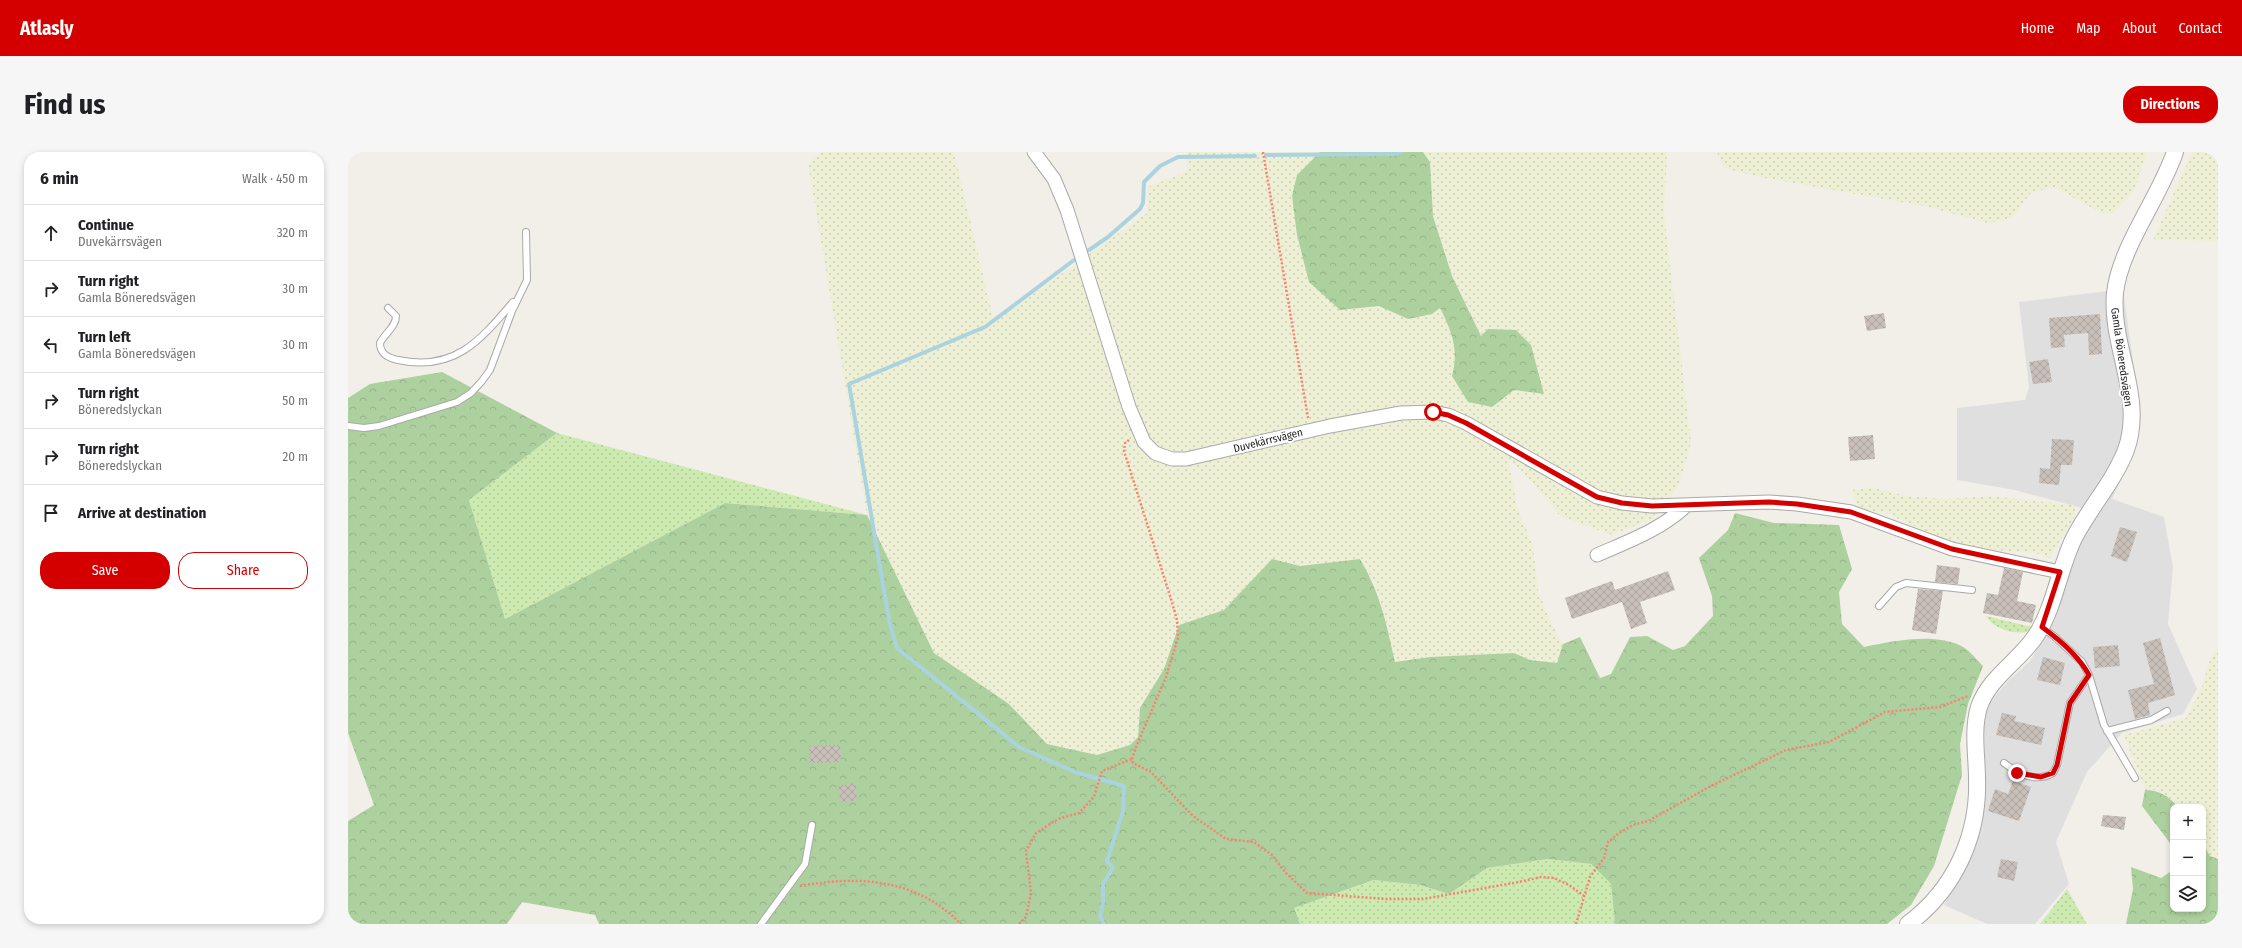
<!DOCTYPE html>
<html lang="en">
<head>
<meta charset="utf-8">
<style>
  :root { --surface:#fff; --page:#f6f6f6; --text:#202124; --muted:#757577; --line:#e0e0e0; --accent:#d40000 }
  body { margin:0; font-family:"Fira Sans Condensed",sans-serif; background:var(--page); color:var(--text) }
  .controls { position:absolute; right:12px; bottom:12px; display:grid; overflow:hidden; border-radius:8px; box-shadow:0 2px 6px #0003 }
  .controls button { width:36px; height:36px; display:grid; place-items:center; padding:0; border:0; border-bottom:1px solid var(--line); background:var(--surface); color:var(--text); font:20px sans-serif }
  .stop { position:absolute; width:12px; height:12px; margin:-9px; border:3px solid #d40000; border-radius:50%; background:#fff }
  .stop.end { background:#d40000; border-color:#fff; box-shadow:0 1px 4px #0008 }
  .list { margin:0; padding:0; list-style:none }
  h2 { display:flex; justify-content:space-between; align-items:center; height:52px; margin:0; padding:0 16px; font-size:17px }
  h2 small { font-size:13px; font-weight:400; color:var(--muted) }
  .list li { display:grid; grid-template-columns:26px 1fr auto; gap:12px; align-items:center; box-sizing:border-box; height:56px; padding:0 16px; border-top:1px solid var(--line) }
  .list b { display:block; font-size:15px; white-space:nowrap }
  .list p { margin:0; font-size:13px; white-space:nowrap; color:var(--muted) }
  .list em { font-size:13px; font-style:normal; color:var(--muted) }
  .actions { display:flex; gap:8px; padding:12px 16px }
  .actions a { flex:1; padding:9px 0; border:1px solid var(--accent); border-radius:16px; text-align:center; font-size:14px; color:var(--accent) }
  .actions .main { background:var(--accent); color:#fff }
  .icon { flex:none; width:22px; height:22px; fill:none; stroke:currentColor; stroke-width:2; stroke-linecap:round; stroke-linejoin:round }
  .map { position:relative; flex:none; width:1870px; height:772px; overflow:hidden; border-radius:16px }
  header { display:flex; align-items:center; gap:24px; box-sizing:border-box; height:56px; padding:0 20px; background:var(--accent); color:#fff }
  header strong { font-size:19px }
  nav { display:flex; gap:22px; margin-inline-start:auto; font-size:14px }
  .intro { display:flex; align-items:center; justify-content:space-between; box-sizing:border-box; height:96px; padding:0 24px }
  h1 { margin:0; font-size:28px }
  .button { padding:10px 18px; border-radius:16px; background:var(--accent); color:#fff; font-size:14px; font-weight:700 }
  main { display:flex; gap:24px; padding:0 24px }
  aside { flex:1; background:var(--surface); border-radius:16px; box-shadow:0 2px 6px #0003 }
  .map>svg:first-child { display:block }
  .residential { fill:#e0dfdf }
  .farmland { fill:url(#farmland-dots) }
  .grass { fill:url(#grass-dots) }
  .forest { fill:url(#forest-crowns) }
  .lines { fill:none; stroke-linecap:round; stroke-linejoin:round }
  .stream { stroke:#aad3df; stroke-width:4 }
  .building { fill:url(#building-cross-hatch) }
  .service-casing { stroke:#a9a9a9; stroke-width:8 }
  .minor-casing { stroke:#a9a9a9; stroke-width:15 }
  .tertiary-casing { stroke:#a9a9a9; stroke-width:18 }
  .path { stroke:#fa8072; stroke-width:2.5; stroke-dasharray:2 2; stroke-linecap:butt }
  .service { stroke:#fff; stroke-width:6 }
  .minor { stroke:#fff; stroke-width:13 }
  .tertiary { stroke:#fff; stroke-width:16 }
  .route { stroke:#d40000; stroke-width:5 }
  .labels { text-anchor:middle; stroke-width:4; stroke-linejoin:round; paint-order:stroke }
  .street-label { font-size:11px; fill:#222; stroke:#fff }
</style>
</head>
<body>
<header>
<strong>Atlasly</strong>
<nav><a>Home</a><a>Map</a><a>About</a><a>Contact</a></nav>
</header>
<div class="intro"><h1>Find us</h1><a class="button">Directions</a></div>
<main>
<aside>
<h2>6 min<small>Walk · 450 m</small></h2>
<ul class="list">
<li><svg class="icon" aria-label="ahead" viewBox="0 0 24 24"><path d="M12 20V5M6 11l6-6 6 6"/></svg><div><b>Continue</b><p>Duvekärrsvägen</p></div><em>320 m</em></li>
<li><svg class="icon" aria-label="right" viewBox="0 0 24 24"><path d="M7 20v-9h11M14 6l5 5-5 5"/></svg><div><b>Turn right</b><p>Gamla Böneredsvägen</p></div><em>30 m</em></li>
<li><svg class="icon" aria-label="left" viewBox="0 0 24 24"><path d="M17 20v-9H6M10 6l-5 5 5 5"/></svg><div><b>Turn left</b><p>Gamla Böneredsvägen</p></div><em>30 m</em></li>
<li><svg class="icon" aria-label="right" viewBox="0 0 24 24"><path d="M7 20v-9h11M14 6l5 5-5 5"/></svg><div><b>Turn right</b><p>Böneredslyckan</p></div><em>50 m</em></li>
<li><svg class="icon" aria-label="right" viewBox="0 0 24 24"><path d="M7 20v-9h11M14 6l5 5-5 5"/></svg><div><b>Turn right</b><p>Böneredslyckan</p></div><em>20 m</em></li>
<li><svg class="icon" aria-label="arrive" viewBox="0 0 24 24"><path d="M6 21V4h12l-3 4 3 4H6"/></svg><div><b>Arrive at destination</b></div></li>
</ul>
<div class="actions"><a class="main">Save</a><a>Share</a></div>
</aside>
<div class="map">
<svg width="1870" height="772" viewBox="0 0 1870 772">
  <defs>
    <pattern id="farmland-dots" width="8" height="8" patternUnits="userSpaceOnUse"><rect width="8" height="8" fill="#eef0d5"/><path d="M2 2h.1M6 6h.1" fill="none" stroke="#ccceb7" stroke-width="1.8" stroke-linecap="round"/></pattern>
    <pattern id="grass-dots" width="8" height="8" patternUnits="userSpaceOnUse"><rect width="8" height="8" fill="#cdebb0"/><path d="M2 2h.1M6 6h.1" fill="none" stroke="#b0c997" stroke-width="1.8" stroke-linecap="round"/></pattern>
    <pattern id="forest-crowns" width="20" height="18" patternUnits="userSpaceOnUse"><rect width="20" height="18" fill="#add19e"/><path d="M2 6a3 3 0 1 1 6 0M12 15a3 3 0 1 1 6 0" fill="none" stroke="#95b388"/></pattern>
    <pattern id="building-cross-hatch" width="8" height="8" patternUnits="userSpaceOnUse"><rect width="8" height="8" fill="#c7bfb8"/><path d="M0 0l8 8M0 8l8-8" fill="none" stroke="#aba49e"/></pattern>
  </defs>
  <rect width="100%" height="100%" fill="#f2efe9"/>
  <path class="residential" d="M1775,137L1790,246V288L1764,347L1816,365L1825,415L1820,472L1849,537L1835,562L1774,581L1739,620L1708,690L1721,732L1687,772H1639L1596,753L1620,707L1633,668L1638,633L1636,577L1639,554L1659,530L1682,509L1703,474L1727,401L1748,360L1667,338L1609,328V256L1677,248L1681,235L1671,150Z"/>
  <path class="farmland" d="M474,0H606L646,170L799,61L800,35L839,19L838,0H972L949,23L992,158L1031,154L1060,167L1092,156L1102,177L1108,207L1104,224L1144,255L1166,238L1140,177L1133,184L1104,124L1085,64L1082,10L1075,0H1319L1316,62L1343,290L1331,334L1306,366L1264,383L1212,364L1177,322L1160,307L1169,355L1185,394L1190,439L1204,473L1215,492L1209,511L1182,508L1166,501L1082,505L1047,510L1036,461L1027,433L1012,407L952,414L924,407L876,458L831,473L816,517L792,556L790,585L782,593L749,603L699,592L661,552L586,501L519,363L460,12Z
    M1369,0H1799L1787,38L1766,61H1753L1706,35L1683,41L1664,66L1640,71L1576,54L1411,25L1376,16Z
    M1844,0H1870V89L1805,88Z
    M1523,335L1558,344L1597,347L1643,344L1726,353L1728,362L1702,406L1687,401L1656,399L1604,391L1537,361L1509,356L1505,338Z
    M1870,496V707L1862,704L1855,693V655H1829L1826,649L1808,638H1797L1776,583L1838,566L1853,537L1863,505Z"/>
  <path class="grass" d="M209,281L519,363L377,351L157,467L121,348Z
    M1638,464L1684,475L1682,479C1668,484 1645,477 1638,464Z
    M1200,707L1243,712L1263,732L1267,772H952L945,756L1027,728L1072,733L1101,742L1139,716Z
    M1719,737L1739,772H1692Z"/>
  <path class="forest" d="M972,0H1075L1082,10L1085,64L1104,124L1133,184L1140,177L1168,178L1183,193L1196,242L1166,238L1144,255L1120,250L1104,224C1111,197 1104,180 1092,156L1084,162L1060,167L1031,154L992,158L961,130L949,83L944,44L949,23Z
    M94,220L209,281L121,348L157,467L377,351L519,363L586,501L661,552L699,592L749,603L782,593L790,585L792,556L816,517L831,473L876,458L924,407L952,414L1012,407C1033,443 1038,470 1047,510L1082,505L1166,501L1182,508L1209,511L1215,492L1232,485L1252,526L1263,522L1282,485L1299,484L1325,498L1337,494L1365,464L1364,444L1351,406L1380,378L1387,361L1426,371L1491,373L1504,417L1491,440L1494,472L1516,495C1545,489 1588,480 1615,495C1622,499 1629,508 1635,514L1620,552L1612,592L1614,623L1586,714L1563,753L1539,772H1267L1263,732L1243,712L1200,707L1139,716L1101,742L1072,733L1026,728L946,756L952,772H251L247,763L174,750L159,772H0V669L26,653L0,581V246L22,232Z
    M1797,638C1810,638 1822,644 1829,655H1825V695L1794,654Z
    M1855,693L1862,704L1870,707V772H1778L1785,737L1783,715L1813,726L1825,718V757H1855Z"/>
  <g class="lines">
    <path class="stream" d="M918,3L1045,2L1054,0
      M741,98L760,85L792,57L795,51L796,30L812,14L830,5L907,4
      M726,108L637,175L501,232L541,468L549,496L671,595L727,620L776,634L775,659L759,709L765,716L755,732V751L752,765L756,772"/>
  </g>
  <path class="building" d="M1536,161L1538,176L1519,179L1516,164Z
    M1752,162L1754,202L1741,203L1740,181L1716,183L1717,195L1703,196L1701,166Z
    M1700,207L1704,230L1685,232L1681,210Z
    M1525,283L1527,307L1502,309L1500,285Z
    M1704,287L1726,288L1724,313H1713L1711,333L1691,331L1692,316L1702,317Z
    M1772,375L1789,380L1779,410L1763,404Z
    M1589,413L1612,416L1610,432L1587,430Z
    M1656,416L1675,420L1669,449L1688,453L1684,471L1635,461L1639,441L1650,443Z
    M1320,419L1327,438L1292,450L1299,471L1283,477L1274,450L1224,467L1217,446L1264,429L1267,438Z
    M1570,437L1595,439L1588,482L1564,478Z
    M1812,486L1827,543L1800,551L1802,563L1787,567L1780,538L1806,532L1795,491Z
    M1770,493L1772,514L1747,516L1745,495Z
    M1695,505L1717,511L1712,533L1689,528Z
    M1654,561L1668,564L1667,569L1697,576L1693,593L1648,583Z
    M492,593L493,610L462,611L461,594Z
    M1665,629L1683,635L1671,669L1640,659L1647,637L1660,642Z
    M507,631L509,648L493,650L490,634Z
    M1755,663L1778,665L1776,678L1753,674Z
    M1653,707L1670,710L1666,729L1649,725Z"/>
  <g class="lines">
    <defs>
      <path id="service" d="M40,156L48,164C48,175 37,181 32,191C32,202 40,206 50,208C106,220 132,189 165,150
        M0,274L16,276L31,274L109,250L123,241L134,229L142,218L164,159L179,128L178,80
        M1531,454L1548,435L1558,431L1624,438
        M1693,475L1706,484L1734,510L1741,523L1756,573L1787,626
        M1759,579L1803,568L1819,559
        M1656,611C1670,622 1688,631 1705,621L1709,613L1722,551L1741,523
        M413,772L457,712L464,673"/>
      <path id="minor" d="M686,0L706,27L719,58L781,255L796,290L807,301L824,307H838L982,274L1053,261L1085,260L1100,263L1118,271L1249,345L1274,351L1304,354L1421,350L1449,352L1503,360L1604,397L1712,420
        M1249,403C1281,389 1312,378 1338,354"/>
      <path id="tertiary" d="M1560,772C1606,738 1631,684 1629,627C1629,604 1624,578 1631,555C1641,525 1673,508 1689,482C1707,453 1711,417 1726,386C1742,355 1765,331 1778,298C1797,245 1762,194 1767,141C1772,95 1812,45 1827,0"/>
    </defs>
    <use href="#service" class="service-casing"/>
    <use href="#minor" class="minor-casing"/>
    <use href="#tertiary" class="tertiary-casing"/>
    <path class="path" d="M915,0L960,266
      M781,288L777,291L776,299L823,447L829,468L830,486L818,525L788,595L784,607L785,611L803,620L845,664L878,687L906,690L924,703L938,721L959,741L1038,747H1075L1171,730L1193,725L1206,726L1221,733L1236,744
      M452,734C512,723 569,727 613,772
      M671,772L678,765L683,741L678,699L688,681L710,667L731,661L746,645L754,619L784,607
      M1228,772L1242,725L1256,706L1260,690L1271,681L1285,673L1300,669L1363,634L1438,598L1481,590L1537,560L1592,555L1620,544"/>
    <use href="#service" class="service"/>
    <use href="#minor" class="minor"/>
    <use href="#tertiary" class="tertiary"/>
  </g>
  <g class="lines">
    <path class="route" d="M1085,260L1100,263L1118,271L1249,345L1274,351L1304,354L1421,350L1449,352L1503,360L1604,397L1712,420L1694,475C1712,488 1730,503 1741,523L1722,551L1709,613L1705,621L1693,625L1669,621"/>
  </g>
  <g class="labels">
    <g class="street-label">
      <text transform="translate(1774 205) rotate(82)" y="4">Gamla Böneredsvägen</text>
      <text transform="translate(920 288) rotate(-14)" y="4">Duvekärrsvägen</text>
    </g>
  </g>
</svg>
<div class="controls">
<button>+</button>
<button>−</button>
<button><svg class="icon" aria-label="layers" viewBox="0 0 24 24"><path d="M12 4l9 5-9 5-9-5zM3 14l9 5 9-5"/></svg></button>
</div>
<div class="stop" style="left:1085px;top:260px"></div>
<div class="stop end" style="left:1669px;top:621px"></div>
</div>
</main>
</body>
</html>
